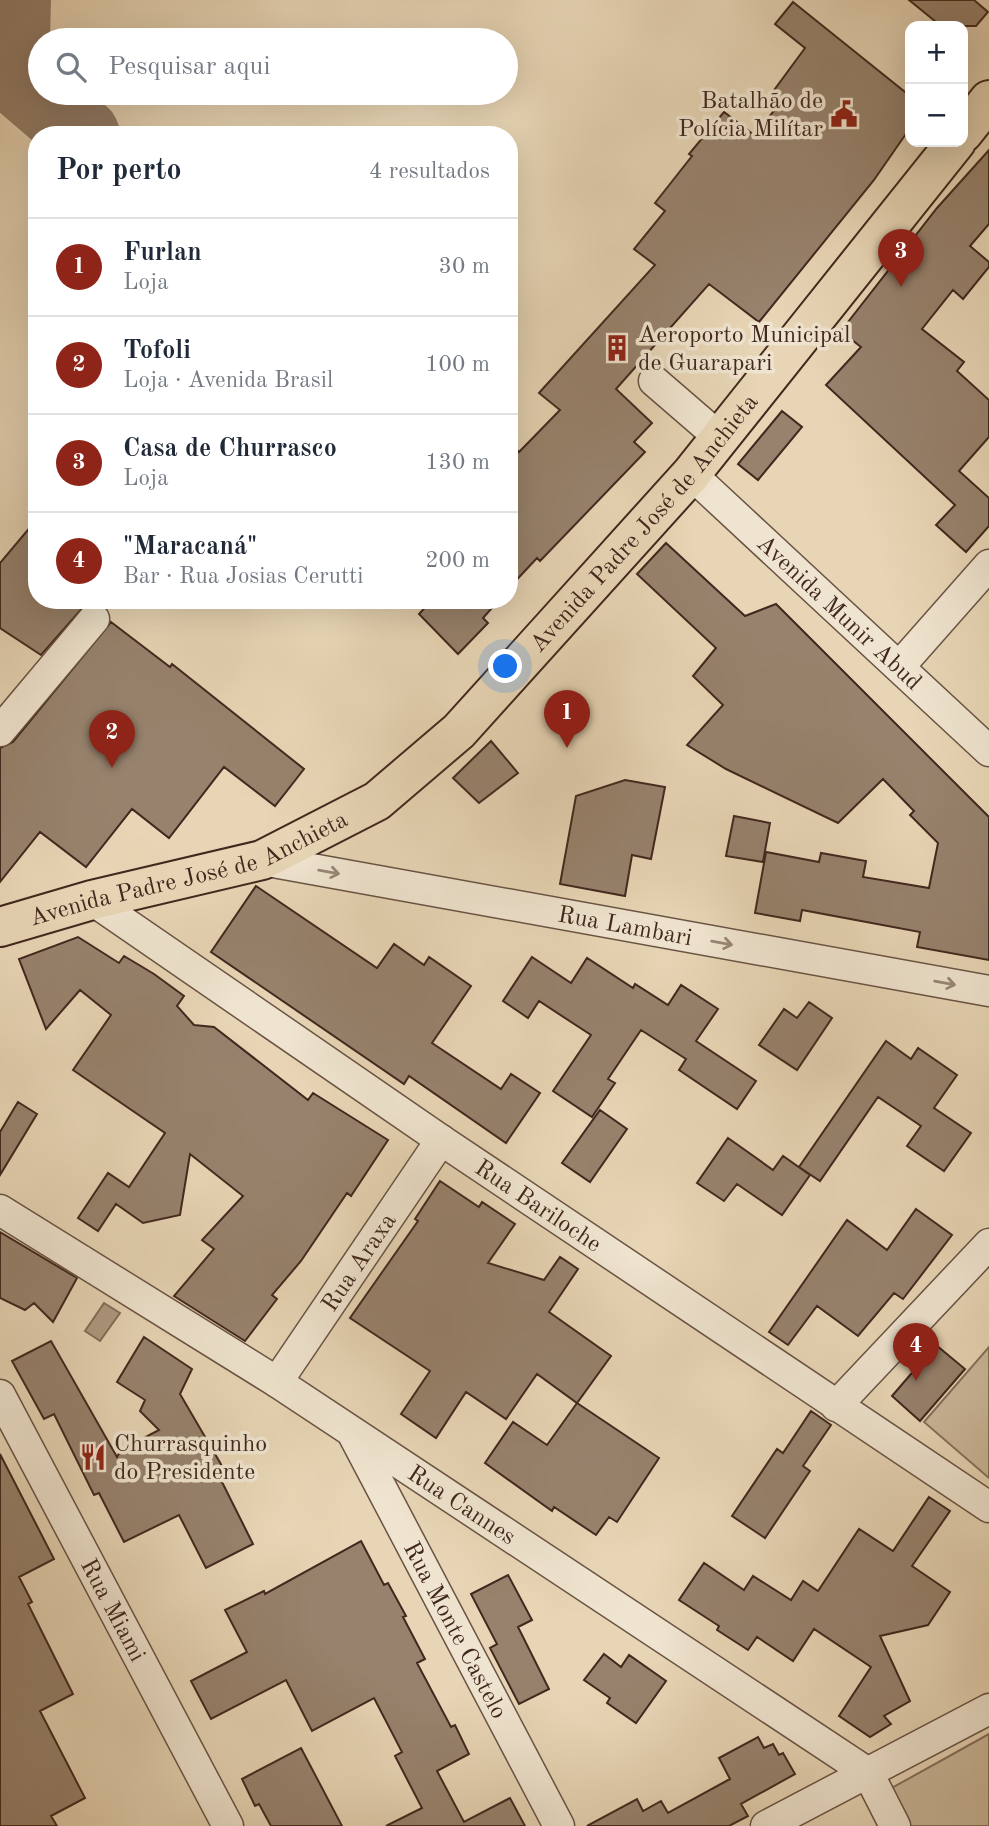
<!DOCTYPE html>
<html lang="pt">
<head>
<meta charset="utf-8">
<style>
  :root { --surface:#fff; --page:#f6f6f7; --text:#1f2937; --muted:#747a83; --line:#e0e1e3; --accent:#8f2418 }
  body { margin:0; font-family:"Old Standard TT",serif; background:var(--page); color:var(--text) }
  .controls { position:absolute; right:21px; top:21px; display:grid; overflow:hidden; border-radius:14px; box-shadow:0 7px 28px #0002 }
  .controls button { width:63px; height:63px; display:grid; place-items:center; padding:0; border:0; border-bottom:2px solid var(--line); background:var(--surface); color:var(--text); font:35px sans-serif }
  .you { position:absolute; left:506px; top:667px; width:24px; height:24px; margin:-18px; border:5px solid #fff; border-radius:50%; background:#1a73e8; box-shadow:0 0 0 10px #1a73e833 }
  .badge { display:grid; place-items:center; width:46px; height:46px; border-radius:50%; background:var(--accent); color:#fff; font-size:23px; font-weight:700 }
  .pin { position:absolute; translate:-50% -58px; filter:drop-shadow(0 2px 4px #0008) }
  .pin::after { content:''; position:absolute; top:37px; width:24px; height:21px; background:inherit; clip-path:polygon(0 0,100% 0,50% 100%) }
  .list { margin:0; padding:0; list-style:none }
  h2 { display:flex; justify-content:space-between; align-items:center; height:91px; margin:0; padding:0 28px; font-size:30px }
  h2 small { font-size:23px; font-weight:400; color:var(--muted) }
  .list li { display:grid; grid-template-columns:46px 1fr auto; gap:21px; align-items:center; box-sizing:border-box; height:98px; padding:0 28px; border-top:2px solid var(--line) }
  .list b { display:block; font-size:26px; white-space:nowrap }
  .list p { margin:0; font-size:23px; white-space:nowrap; color:var(--muted) }
  .list em { font-size:23px; font-style:normal; color:var(--muted) }
  .icon { flex:none; width:38px; height:38px; fill:none; stroke:currentColor; stroke-width:2; stroke-linecap:round; stroke-linejoin:round }
  .map { position:relative; flex:none; width:989px; height:1826px; overflow:hidden }
  .search { position:absolute; background:var(--surface); box-shadow:0 7px 28px #0002; left:28px; top:28px; width:490px; height:77px; display:flex; align-items:center; gap:18px; box-sizing:border-box; padding:0 24px; border-radius:38px; color:var(--muted); font-size:26px }
  .panel { position:absolute; background:var(--surface); box-shadow:0 7px 28px #0002; left:28px; top:126px; width:490px; height:483px; border-radius:28px }
  .map>svg:first-child { display:block }
  .green { fill:#cbb89b; stroke:#86705c; stroke-width:2 }
  .water { fill:#af9a82; stroke:#836c5a; stroke-width:2 }
  .lines { fill:none; stroke-linecap:round; stroke-linejoin:round }
  .taxiway { stroke:#947e6a; stroke-width:74 }
  .building { fill:#97826d; stroke:#41281e; stroke-width:2 }
  .minor-casing { stroke:#6a5344; stroke-width:33 }
  .major-casing { stroke:#41281e; stroke-width:42 }
  .minor { stroke:#efe4cf; stroke-width:30 }
  .major { stroke:#e7d5b5; stroke-width:38 }
  .oneway { stroke:#988676 }
  .labels { text-anchor:middle; stroke-width:7; stroke-linejoin:round; paint-order:stroke }
  .poi-label { font-size:24px; fill:#41281e; stroke:#efe4cf; text-anchor:start }
  .street-label { font-size:24px; fill:#41281e; stroke:#efe4cf }
</style>
</head>
<body>
<div class="map">
<svg width="989" height="1826" viewBox="0 0 989 1826">
  <rect width="100%" height="100%" fill="#e7d5b5"/>
  <filter id="stains"><feTurbulence type="fractalNoise" baseFrequency=".00286" numOctaves="4"/><feColorMatrix values="0 0 0 0 .2 0 0 0 0 .09 0 0 0 0 .02 0 0 0 .5 -.17"/></filter>
  <radialGradient id="worn" r=".72"><stop offset=".6" stop-color="#630" stop-opacity="0"/><stop offset="1" stop-color="#630" stop-opacity=".3"/></radialGradient>
  <path class="green" d="M989,1347V1478L924,1422Z
    M989,1734V1826H910L890,1789Z"/>
  <path class="water" d="M104,1303L120,1313L100,1341L85,1331Z"/>
  <g class="lines">
    <path class="taxiway" d="M14,0L13,37L22,83L83,135"/>
  </g>
  <path class="building" d="M909,0H974L988,12L976,26H941Z
    M793,2L910,96V128L874,180L759,322L709,284L616,389L652,423L634,442L645,452L540,561L537,558L509,588V443L519,452L560,410L539,393L655,265L634,249L665,211L655,203L692,156L689,154L724,112L754,135L783,100L772,93L805,48L775,24Z
    M989,150V224L970,246L989,262V267L963,299L953,290L922,329L964,362L957,371L989,400V437L959,471L989,498V526L966,552L936,525L955,505L826,385L861,347L841,331L937,208Z
    M782,411L802,427L758,480L738,464Z
    M37,519V600H82L86,604L41,655L0,628V563Z
    M666,543L745,616L776,604L989,817V960L917,947L920,932L802,910L800,921L755,913L766,852L819,862L821,853L866,861L863,877L929,888L938,843L910,815L914,811L883,779L838,823L726,769L687,745L723,705L693,676L716,648L637,574Z
    M432,600H499L483,618L488,623L458,654L419,614Z
    M111,622L170,667L172,664L304,769L275,806L224,767L169,838L132,809L86,867L40,832L0,882V748L13,742Z
    M491,741L518,773L479,803L453,778Z
    M625,780L665,787L651,859L632,855L625,896L560,884L576,796Z
    M734,816L770,823L763,862L726,856Z
    M256,886L377,968L394,944L424,965L429,957L471,986L432,1043L501,1089L511,1074L540,1093L506,1143L409,1076L404,1084L211,952Z
    M78,937L119,963L124,956L154,974L184,996L177,1006L194,1025L214,1027L308,1100L313,1093L388,1140L351,1196L347,1193L301,1261L272,1295L277,1299L245,1341L174,1296L214,1249L202,1240L243,1196L190,1154L180,1215L143,1223L116,1204L98,1231L78,1218L108,1173L129,1187L165,1133L73,1070L111,1015L80,990L46,1029L19,959Z
    M532,957L571,983L587,958L633,988L635,984L668,1005L681,985L718,1009L696,1041L756,1081L737,1109L679,1070L686,1059L641,1030L608,1079L615,1083L592,1117L553,1091L591,1035L539,1001L528,1018L503,1001Z
    M809,1002L832,1018L797,1070L759,1045L784,1009L797,1018Z
    M886,1041L911,1059L918,1048L957,1075L934,1108L971,1133L944,1171L907,1146L921,1126L878,1097L820,1181L799,1167Z
    M18,1102L37,1114L0,1175V1132Z
    M600,1110L627,1129L590,1182L562,1163Z
    M728,1138L773,1170L783,1156L810,1175L782,1215L737,1184L724,1201L697,1183Z
    M440,1181L479,1207L482,1202L515,1224L488,1263L544,1280L560,1257L578,1269L549,1312L611,1356L577,1403L537,1374L506,1419L466,1392L436,1438L401,1414L430,1371L350,1318L418,1221L415,1219Z
    M916,1209L952,1235L903,1299L894,1293L858,1336L817,1306L788,1345L769,1332L847,1220L887,1250Z
    M0,1232L77,1278L53,1322L34,1303L25,1310L0,1298Z
    M144,1337L192,1369L180,1394L222,1466L216,1470L253,1544L206,1568L179,1515L124,1542L99,1493L94,1495L54,1414L44,1419L12,1361L51,1341L117,1457L121,1450L159,1430L140,1411L145,1400L117,1382Z
    M936,1345L965,1369L920,1421L892,1396Z
    M577,1403L659,1458L617,1522L609,1517L596,1535L554,1507L552,1511L485,1463L513,1422L547,1445Z
    M811,1411L831,1425L803,1466L810,1471L765,1538L732,1516L777,1449L783,1453Z
    M0,1454L54,1559L19,1577L32,1602L28,1604L73,1694L40,1711L85,1798L51,1816L57,1826H0Z
    M929,1497L950,1511L912,1566L950,1592L928,1625L880,1636L910,1701L884,1716L891,1724L870,1737L839,1716L871,1667L814,1629L793,1661L757,1637L748,1650L717,1630L719,1626L679,1600L704,1563L744,1590L753,1576L791,1600L803,1581L818,1591L859,1529L893,1551Z
    M361,1541L384,1585L388,1583L406,1616L403,1617L425,1659L417,1663L451,1727L455,1725L469,1754L437,1771L464,1822L510,1798L525,1826H386L422,1808L395,1756L402,1752L374,1698L312,1731L286,1680L211,1719L191,1681L247,1652L225,1610L264,1591L265,1594Z
    M508,1575L532,1620L518,1627L549,1689L519,1704L490,1648L497,1644L471,1594Z
    M604,1654L621,1667L629,1655L666,1681L636,1723L607,1703L610,1698L584,1680Z
    M758,1737L764,1748L773,1744L779,1755L783,1753L795,1774L741,1804L748,1816L729,1826H587L637,1799L643,1811L661,1801L668,1813L730,1779L719,1758Z
    M301,1748L342,1826H271L259,1804L255,1806L242,1779Z"/>
  <g class="lines">
    <defs>
      <g id="minor">
        <path d="M654,381L720,438"/>
        <path id="s1" d="M691,474L989,751"/>
        <path d="M899,667L989,565"/>
        <path d="M0,731L94,619"/>
        <path id="s2" d="M262,860L989,991"/>
        <path id="s3" d="M92,900L441,1140L989,1507"/>
        <path id="s4" d="M0,1210L277,1382L868,1773L895,1826"/>
        <path id="s5" d="M277,1382L441,1140"/>
        <path id="s6" d="M0,1395L228,1826"/>
        <path d="M836,1406L989,1244"/>
        <path id="s7" d="M354,1436L559,1826"/>
        <path d="M766,1826L989,1709"/>
      </g>
      <g id="major">
        <path d="M963,133L989,100"/>
        <path id="s8" d="M0,927L92,900L262,860L377,801L459,731L691,474L956,142"/>
      </g>
    </defs>
    <use href="#minor" class="minor-casing"/>
    <use href="#major" class="major-casing"/>
    <use href="#minor" class="minor"/>
    <use href="#major" class="major"/>
  </g>
  <defs><path id="oneway-shaft" d="M-6 0H5M1.5-3L5.5 0L1.5 3" fill="none" stroke-width="1.6" stroke-linecap="round" stroke-linejoin="round" transform="scale(1.75)"/></defs>
  <g class="oneway">
    <use href="#oneway-shaft" transform="translate(329 872) rotate(10)"/>
    <use href="#oneway-shaft" transform="translate(722 943) rotate(10)"/>
    <use href="#oneway-shaft" transform="translate(945 983) rotate(10)"/>
  </g>
  <defs>
    <symbol id="civic-bare" viewBox="-9 -9 18 18"><path d="M-.6-6.5H3V-4.5H.6V-3L4-1V1h2V6H-6V1h2V-1L-.6-3ZM-1.2 2.5V6h2.4V2.5Z" fill="#8f2418" stroke="#efe4cf" stroke-width="2.5" paint-order="stroke"/></symbol>
    <symbol id="building-bare" viewBox="-9 -9 18 18"><path d="M-4-6H4V6H1V3H-1V6H-4ZM-2.5-4.3h1.7v1.8h-1.7ZM.8-4.3h1.7v1.8H.8ZM-2.5-1h1.7V.8h-1.7ZM.8-1h1.7V.8H.8Z" fill="#8f2418" stroke="#efe4cf" stroke-width="2.5" paint-order="stroke"/></symbol>
    <symbol id="restaurant-bare" viewBox="-9 -9 18 18"><path d="M-5-6h1v4h1v-4h1v4h1v-4h1v5L-1.5 .5V6h-2V.5L-5-1ZM5-6V6H3V1.5H1.5Q1.5-4 5-6Z" fill="#8f2418" stroke="#efe4cf" stroke-width="2.5" paint-order="stroke"/></symbol>
  </defs>
  <g fill-rule="evenodd">
    <use href="#civic-bare" x="825" y="95" width="38" height="38"/>
    <use href="#building-bare" x="598" y="329" width="38" height="38"/>
    <use href="#restaurant-bare" x="74" y="1438" width="38" height="38"/>
  </g>
  <g class="labels">
    <g class="poi-label">
      <text x="823" y="108" text-anchor="end">Batalhão de<tspan x="823" dy="28">Polícia Milítar</tspan></text>
      <text x="638" y="342">Aeroporto Municipal<tspan x="638" dy="28">de Guarapari</tspan></text>
      <text x="114" y="1451">Churrasquinho<tspan x="114" dy="28">do Presidente</tspan></text>
    </g>
    <g class="street-label">
      <text dy="8" stroke="none"><textPath href="#s8" startOffset="786">Avenida Padre José de Anchieta</textPath></text>
      <text dy="8" stroke="none"><textPath href="#s1" startOffset="203">Avenida Munir Abud</textPath></text>
      <text dy="8" stroke="none"><textPath href="#s8" startOffset="198">Avenida Padre José de Anchieta</textPath></text>
      <text dy="8" stroke="none"><textPath href="#s2" startOffset="369">Rua Lambari</textPath></text>
      <text dy="8" stroke="none"><textPath href="#s3" startOffset="541">Rua Bariloche</textPath></text>
      <text dy="8" stroke="none"><textPath href="#s5" startOffset="145">Rua Araxa</textPath></text>
      <text dy="8" stroke="none"><textPath href="#s4" startOffset="548">Rua Cannes</textPath></text>
      <text dy="8" stroke="none"><textPath href="#s6" startOffset="243">Rua Miami</textPath></text>
      <text dy="8" stroke="none"><textPath href="#s7" startOffset="219">Rua Monte Castelo</textPath></text>
    </g>
  </g>
  <rect width="100%" height="100%" filter="url(#stains)"/>
  <rect width="100%" height="100%" fill="url(#worn)"/>
</svg>
<div class="controls">
<button>+</button>
<button>−</button>
</div>
<div class="you"></div>
<div class="pin badge" style="left:567px;top:748px">1</div>
<div class="pin badge" style="left:112px;top:768px">2</div>
<div class="pin badge" style="left:901px;top:287px">3</div>
<div class="pin badge" style="left:916px;top:1381px">4</div>
<div class="search"><svg class="icon" aria-label="search" viewBox="0 0 24 24"><circle cx="10" cy="10" r="6"/><path d="M15 15l6 6"/></svg>Pesquisar aqui</div>
<section class="panel">
<h2>Por perto<small>4 resultados</small></h2>
<ul class="list">
<li><span class="badge">1</span><div><b>Furlan</b><p>Loja</p></div><em>30 m</em></li>
<li><span class="badge">2</span><div><b>Tofoli</b><p>Loja · Avenida Brasil</p></div><em>100 m</em></li>
<li><span class="badge">3</span><div><b>Casa de Churrasco</b><p>Loja</p></div><em>130 m</em></li>
<li><span class="badge">4</span><div><b>&quot;Maracaná&quot;</b><p>Bar · Rua Josias Cerutti</p></div><em>200 m</em></li>
</ul>
</section>
</div>
</body>
</html>
